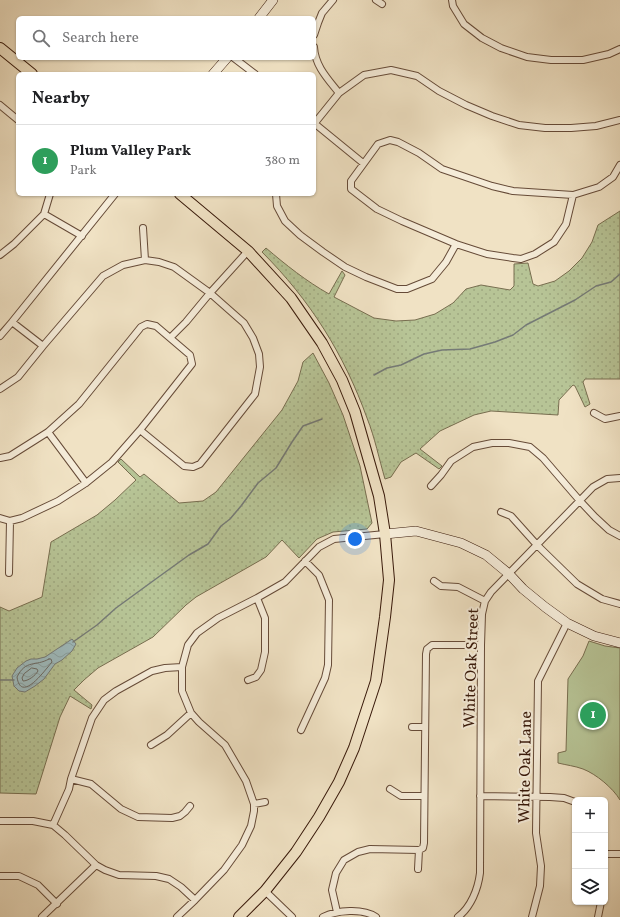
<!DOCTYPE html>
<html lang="en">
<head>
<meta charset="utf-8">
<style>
  :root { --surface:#fff; --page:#f6f6f6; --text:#202124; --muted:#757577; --line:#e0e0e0; --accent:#7c3aed }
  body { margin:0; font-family:Vollkorn,serif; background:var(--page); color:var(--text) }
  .controls { position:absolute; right:12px; bottom:12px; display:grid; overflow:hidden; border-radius:6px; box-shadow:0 1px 3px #0004 }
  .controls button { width:36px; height:36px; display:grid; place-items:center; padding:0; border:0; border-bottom:1px solid var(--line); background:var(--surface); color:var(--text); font:20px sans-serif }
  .you { position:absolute; left:355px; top:539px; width:14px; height:14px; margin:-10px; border:3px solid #fff; border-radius:50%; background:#1a73e8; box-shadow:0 0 0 6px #1a73e833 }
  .badge { display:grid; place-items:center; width:26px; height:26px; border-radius:50%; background:var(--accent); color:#fff; font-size:13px; font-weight:700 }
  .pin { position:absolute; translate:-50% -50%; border:2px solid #fff; box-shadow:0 1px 4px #0006 }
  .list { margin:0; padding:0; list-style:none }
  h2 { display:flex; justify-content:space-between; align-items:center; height:52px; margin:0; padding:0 16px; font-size:17px }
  h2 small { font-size:13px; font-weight:400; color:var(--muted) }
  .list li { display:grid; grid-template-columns:26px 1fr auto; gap:12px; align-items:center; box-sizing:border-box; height:72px; padding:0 16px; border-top:1px solid var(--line) }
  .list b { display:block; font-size:15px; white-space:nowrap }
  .list p { margin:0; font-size:13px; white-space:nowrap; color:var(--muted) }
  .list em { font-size:13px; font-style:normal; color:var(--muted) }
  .icon { flex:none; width:22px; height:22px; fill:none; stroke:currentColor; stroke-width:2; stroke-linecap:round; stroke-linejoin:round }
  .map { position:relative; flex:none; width:620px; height:917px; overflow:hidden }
  .search { position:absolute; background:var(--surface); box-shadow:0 1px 3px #0004; left:16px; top:16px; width:300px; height:44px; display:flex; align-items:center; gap:10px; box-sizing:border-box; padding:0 14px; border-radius:6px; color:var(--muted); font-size:15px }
  .panel { position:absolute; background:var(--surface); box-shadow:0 1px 3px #0004; left:16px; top:72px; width:300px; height:124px; border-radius:6px }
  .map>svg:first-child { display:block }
  .grass { fill:url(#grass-dots); stroke:#786e50 }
  .green { fill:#b7c496; stroke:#786e50 }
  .water { fill:url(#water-waves); stroke:#757a76 }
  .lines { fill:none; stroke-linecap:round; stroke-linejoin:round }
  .shore { stroke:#6b6a64; stroke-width:1 }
  .stream { stroke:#757a76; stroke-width:1.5 }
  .street-casing { stroke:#664b38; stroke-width:8 }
  .secondary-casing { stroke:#38190a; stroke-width:10 }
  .primary-casing { stroke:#38190a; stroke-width:12 }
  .street { stroke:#f5ecd9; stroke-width:6 }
  .secondary { stroke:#f5ecd9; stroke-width:9 }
  .primary { stroke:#f0e2c4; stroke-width:10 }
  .labels { text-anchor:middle; stroke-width:4; stroke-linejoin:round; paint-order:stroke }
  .street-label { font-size:16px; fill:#38190a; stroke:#f5ecd9 }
</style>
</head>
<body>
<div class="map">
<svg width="620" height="917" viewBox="0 0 620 917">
  <defs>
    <pattern id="grass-dots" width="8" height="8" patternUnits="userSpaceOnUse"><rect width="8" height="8" fill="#b7c496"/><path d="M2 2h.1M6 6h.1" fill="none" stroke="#9ea880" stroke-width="1.8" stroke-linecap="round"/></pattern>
    <pattern id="water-waves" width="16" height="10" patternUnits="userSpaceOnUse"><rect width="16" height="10" fill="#9ebbbe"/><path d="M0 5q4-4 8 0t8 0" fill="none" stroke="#89a0a2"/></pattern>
  </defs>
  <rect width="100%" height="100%" fill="#f0e2c4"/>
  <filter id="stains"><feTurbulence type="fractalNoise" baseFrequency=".005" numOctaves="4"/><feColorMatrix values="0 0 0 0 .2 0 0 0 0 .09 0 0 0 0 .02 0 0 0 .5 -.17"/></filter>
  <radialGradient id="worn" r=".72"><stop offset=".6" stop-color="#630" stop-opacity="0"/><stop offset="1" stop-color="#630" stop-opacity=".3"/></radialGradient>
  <path class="grass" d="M620,211V379H585L583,382L590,404L585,407L575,386L573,385L559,400L558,415L491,411L474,415L440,431L420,449L442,466L439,469L416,453L401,462L391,477L385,479C379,459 375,438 367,418C344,354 310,300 262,252L266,248C286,265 306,281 329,294L342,271L345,275L334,297L374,318L396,321L415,320L435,314L453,303L466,289L481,285L510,290L514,286V264L528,263L533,284L538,286L555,281L569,271L582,258L592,242L598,225Z
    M313,353L329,383L343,415L360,466L372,523L367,529L333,532L317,539L299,558L282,540L266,557L196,597L186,605L153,637L98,668L84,680L74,690L92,705L91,709L70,696L60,717L36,794L0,793V607L9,611L42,597L51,542L97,515L115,500L136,480L118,462L121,459L140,477L144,474L179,503L203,501L216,492L282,410L298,381L303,362Z"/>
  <path class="green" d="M589,641L605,646L620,648V800C613,788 596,774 583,769C575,766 566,765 558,763V753L566,751L568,679L583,656Z"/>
  <path class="water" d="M72,639L76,644L72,651L62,660L55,664L44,679L35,686L25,692L19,691L14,686L12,676L17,668L26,661L31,659H37L45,657Z"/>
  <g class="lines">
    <path class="shore" d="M49,659H51L52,662C45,670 21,704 17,677C26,659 35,667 49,659Z
      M32,668L37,669L38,671C35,676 28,681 23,681L22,678L24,674Z"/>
    <path class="stream" d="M374,375L387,368L401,365L424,354L442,350L470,349L495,342L513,335L526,325L575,300L596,286L611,282L620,274
      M73,642L97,625L116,608L153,581L189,555L208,544L221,526L230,519L241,506L258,483L276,468L292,442L303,426L322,419
      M0,680H14"/>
    <defs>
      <path id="street" d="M376,0L382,4
        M452,0L453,6L464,24L482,38L501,48L527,57L551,60H583L609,54L620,49
        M314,35L318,23L322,13L333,0
        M314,47C315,66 328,79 339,93
        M234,58L255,74
        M0,105L18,120
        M314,123L363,163
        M314,124L339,93L364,75L391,70L417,76L439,91L466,105L492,116L519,125L545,128H571L596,126L620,120
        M276,194L277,206L285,221L300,235L323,252L345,267L366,277L397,289H407L432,279L446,262L456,244
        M573,195L566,224L554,242L535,254L521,259L513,258L487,254L456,244L402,221L377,209L351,189V181L378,144L390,140L398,142L419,153L442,169L492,186L513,191L573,195L599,187L613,177L620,165
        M44,214L82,236
        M143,228L145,260
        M0,255L14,244L44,214L50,194
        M12,322L43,346
        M0,336L12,322L115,194
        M170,338L186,322L210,293L248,251
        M0,389L18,377L43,346L103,276L123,265L145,260L159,262L174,267L210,293L244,323L253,338L259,354L260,367L255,394L200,464L193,467L184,466L140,430
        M594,413L605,419L620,416
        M48,432L86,483
        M0,458L10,456L48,432L79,404L141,327L147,324L156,326L190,355L192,364L140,430L112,462L86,483L58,501L22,518L10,521L0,518
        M431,486L441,475L451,461L473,447L492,443H509L530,447L543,458L580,501L595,517L609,530L620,536
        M501,512L511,516L537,545L577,584L602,599L620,604
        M9,573L10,521
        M434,581L441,586L458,587L485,601
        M248,680L256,677L261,670L265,652V618L257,598
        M412,727H425
        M301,730L325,678L328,665L329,600L319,575L305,561
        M151,745L167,735L191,713
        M71,779L91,784L121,809L138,817L172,818L180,816L185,812L190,806
        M390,789L401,796H424
        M480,796L550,797L564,798L575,802
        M254,804L265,802
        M0,821H33L53,825L65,835L96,865L105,870L119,875L156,876L169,879L181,887L195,900
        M53,825L69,789L71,779L92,718L104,700L116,691L152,671L165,668L182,667
        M605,854H620
        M418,869L419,850L423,848L424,843L426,654L427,649L432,645H481
        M0,876H19L38,885L57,904
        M265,891L292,917
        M337,912L332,890L336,873L344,860L358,852L370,849L419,850
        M42,917L96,865
        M177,917L195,900L224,870L242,845L251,826L254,811V804L246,781L225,745L199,722L191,713L182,691V667L188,645L197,633L218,618L257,598L285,582L319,547L334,539L385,534
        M323,917C337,910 363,908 376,917
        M458,917C471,907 478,889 480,873L481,645L482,614L485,601L491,592L593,487L607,479L620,478
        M532,917L540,886L541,866L536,833L538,681L567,623
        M598,917L601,902"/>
      <path id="secondary" d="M259,18L273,0
        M213,74L227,58
        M385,534L416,531L461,543L486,555L509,574L523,589L545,607L567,623L594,636L620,643"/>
      <path id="primary" d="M0,48L32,74
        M180,194L248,251L291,298L322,343L342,380L355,412L379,496L385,534L389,580L385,617L376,681L354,748L339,782L319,817L296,852L265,891L239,917"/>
    </defs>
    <use href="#street" class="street-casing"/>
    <use href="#secondary" class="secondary-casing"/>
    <use href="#primary" class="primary-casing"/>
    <use href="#street" class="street"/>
    <use href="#secondary" class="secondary"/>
    <use href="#primary" class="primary"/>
  </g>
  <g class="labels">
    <g class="street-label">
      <text transform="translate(470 668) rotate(-88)" y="6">White Oak Street</text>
      <text transform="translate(524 767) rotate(-89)" y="6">White Oak Lane</text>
    </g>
  </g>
  <rect width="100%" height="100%" filter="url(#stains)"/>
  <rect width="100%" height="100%" fill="url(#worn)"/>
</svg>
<div class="controls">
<button>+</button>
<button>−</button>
<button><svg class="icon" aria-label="layers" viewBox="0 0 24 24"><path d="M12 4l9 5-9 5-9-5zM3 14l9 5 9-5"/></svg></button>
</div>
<div class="you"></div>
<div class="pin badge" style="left:593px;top:715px;background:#2e9e5b">1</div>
<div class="search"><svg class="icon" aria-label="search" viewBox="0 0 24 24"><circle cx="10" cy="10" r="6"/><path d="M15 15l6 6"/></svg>Search here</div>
<section class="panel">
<h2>Nearby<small></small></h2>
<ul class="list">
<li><span class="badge" style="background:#2e9e5b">1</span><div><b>Plum Valley Park</b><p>Park</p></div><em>380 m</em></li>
</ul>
</section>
</div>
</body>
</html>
